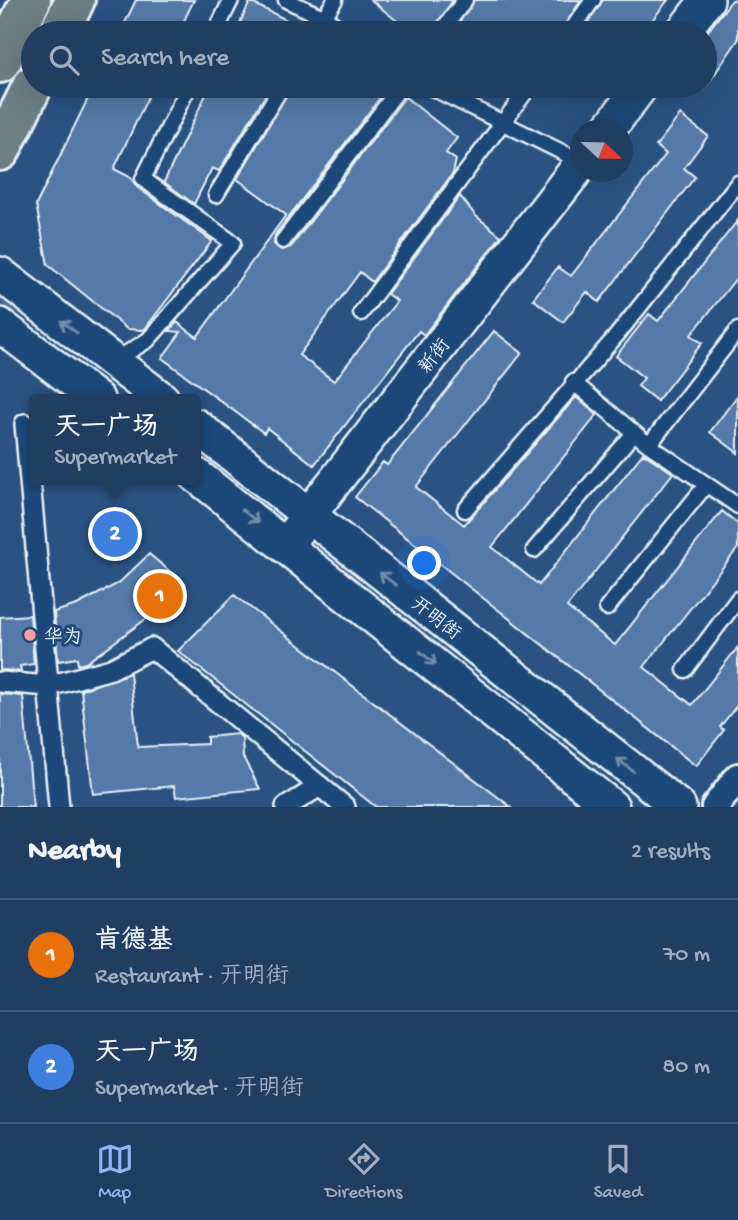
<!DOCTYPE html>
<html lang="en">
<head>
<meta charset="utf-8">
<style>
  :root { --surface:#203e62; --page:#2d496b; --text:#f1f3f6; --muted:#a2aebe; --line:#3d5777; --accent:#95b2f1 }
  body { margin:0; font-family:"Gochi Hand","LXGW WenKai TC",sans-serif; background:var(--page); color:var(--text) }
  .compass { position:absolute; left:570px; top:119px; width:63px; height:63px; border-radius:50%; background:var(--surface); box-shadow:0 7px 28px #0002; rotate:112deg }
  .you { position:absolute; left:425px; top:564px; width:24px; height:24px; margin:-18px; border:5px solid #fff; border-radius:50%; background:#1a73e8; box-shadow:0 0 0 10px #1a73e833 }
  .badge { display:grid; place-items:center; width:46px; height:46px; border-radius:50%; background:var(--accent); color:#fff; font-size:23px; font-weight:700 }
  .pin { position:absolute; translate:-50% -50%; border:4px solid #fff; box-shadow:0 2px 7px #0006 }
  .popup { position:absolute; left:29px; top:394px; width:172px; height:91px; box-sizing:border-box; display:grid; place-content:center; border-radius:7px; background:var(--surface); filter:drop-shadow(0 2px 5px #0005); font-size:23px; white-space:nowrap; color:var(--muted) }
  .popup b { font-size:26px; color:var(--text) }
  .popup::after { content:''; position:absolute; left:50%; top:100%; margin-left:-14px; border:14px solid transparent; border-top-color:var(--surface) }
  .list { margin:0; padding:0; list-style:none }
  h2 { display:flex; justify-content:space-between; align-items:center; height:91px; margin:0; padding:0 28px; font-size:30px }
  h2 small { font-size:23px; font-weight:400; color:var(--muted) }
  .list li { display:grid; grid-template-columns:46px 1fr auto; gap:21px; align-items:center; box-sizing:border-box; height:112px; padding:0 28px; border-top:2px solid var(--line) }
  .list b { display:block; font-size:26px; white-space:nowrap }
  .list p { margin:0; font-size:23px; white-space:nowrap; color:var(--muted) }
  .list em { font-size:23px; font-style:normal; color:var(--muted) }
  .icon { flex:none; width:38px; height:38px; fill:none; stroke:currentColor; stroke-width:2; stroke-linecap:round; stroke-linejoin:round }
  .map { position:relative; flex:none; width:738px; height:807px; overflow:hidden }
  .search { position:absolute; background:var(--surface); box-shadow:0 7px 28px #0002; left:21px; right:21px; top:21px; height:77px; display:flex; align-items:center; gap:18px; box-sizing:border-box; padding:0 24px; border-radius:38px; color:var(--muted); font-size:26px }
  .sheet { height:315px; background:var(--surface) }
  nav { display:flex; justify-content:space-around; align-items:center; box-sizing:border-box; height:98px; border-top:2px solid var(--line); background:var(--surface); font-size:19px; color:var(--muted) }
  nav a { display:grid; justify-items:center; gap:4px }
  nav .on { color:var(--accent) }
  .map>svg:first-child { display:block }
  .building { fill:#5579a8; stroke:#e8f1f8; stroke-width:2 }
  .lines { fill:none; stroke-linecap:round; stroke-linejoin:round }
  .pedestrian-tunnel { stroke:#466b95; stroke-width:19; stroke-dasharray:19 10; stroke-linecap:butt }
  .service-casing { stroke:#e8f1f8; stroke-width:19 }
  .pedestrian-casing { stroke:#e8f1f8; stroke-width:24 }
  .minor-casing { stroke:#e8f1f8; stroke-width:32 }
  .tertiary-casing { stroke:#e8f1f8; stroke-width:38 }
  .primary-casing { stroke:#e8f1f8; stroke-width:44 }
  .service { stroke:#1f4a7a; stroke-width:14 }
  .pedestrian { stroke:#1f4a7a; stroke-width:19 }
  .minor { stroke:#1f4a7a; stroke-width:26 }
  .tertiary { stroke:#1f4a7a; stroke-width:33 }
  .primary { stroke:#6d7e84; stroke-width:38 }
  .oneway { stroke:#6f8dac }
  .poi-dot { fill:#ff9aa2; stroke:#1f4a7a; stroke-width:2.5 }
  .labels { text-anchor:middle; stroke-width:6; stroke-linejoin:round; paint-order:stroke }
  .street-label { font-size:19px; fill:#e8f1f8; stroke:#1f4a7a }
  .poi-label { font-size:19px; fill:#e8f1f8; stroke:#1f4a7a; text-anchor:start }
</style>
</head>
<body>
<div class="map">
<svg width="738" height="807" viewBox="0 0 738 807">
  <rect width="100%" height="100%" fill="#2a5383"/>
  <filter id="ink" filterUnits="userSpaceOnUse"><feTurbulence type="fractalNoise" baseFrequency=".0143" numOctaves="2"/><feDisplacementMap in="SourceGraphic" scale="14" xChannelSelector="R" yChannelSelector="G"/><feConvolveMatrix kernelMatrix="1 2 1 2 8 2 1 2 1" color-interpolation-filters="sRGB"/></filter>
  <g filter="url(#ink)">
    <path class="building" d="M136,0H194L178,33H120Z
      M371,0H453L431,33H412Z
      M474,0H581L560,33H452Z
      M603,0H668L642,33H581Z
      M732,0H738V40L705,88V35Z
      M250,2L305,29L304,33H235Z
      M94,86H153L114,169L130,177L137,187L212,241L144,330L127,329L48,265L36,205Z
      M210,86H271L219,171L212,168L194,204L164,182Z
      M292,86H389L275,235L274,244L281,250L291,247L405,97L457,138L446,153L456,160L453,173L372,282L360,272L299,355L334,381L397,301L387,294L460,196L476,216L501,236L424,335L419,331L314,465L267,428L264,433L162,358L181,332L169,331L177,322L197,337L286,215L237,179Z
      M680,115L708,136L684,168L695,177L599,302L587,292L563,322L533,299L558,267L571,276L666,154L656,146Z
      M738,220V276L691,335L702,343L657,401L638,386L644,378L616,356L649,314L658,321Z
      M494,331L522,353L416,487L464,525L576,397L597,415L492,547L539,585L643,453L673,473L567,607L615,645L722,511L738,524V548L644,667L692,705L738,647V704L720,727L724,730L696,766L355,497L383,462L387,465Z
      M738,395V453L710,432Z
      M149,554L185,584L154,613L86,663L78,665L77,658L58,661L54,612L77,605L119,583Z
      M234,595L511,807H376L178,651Z
      M30,615L34,664L20,666L21,671L0,670V617Z
      M130,673L138,747L207,744V737L238,734L242,738L243,757L260,789L176,797L174,786L93,794L81,690Z
      M0,694L23,696L33,807H0Z"/>
    <g class="lines">
      <path class="pedestrian-tunnel" d="M0,318L28,273"/>
      <defs>
        <path id="service" d="M286,0L323,17L347,33
          M215,33L231,0
          M314,33L335,0
          M440,33L465,0
          M569,33L593,0
          M428,86L580,161
          M216,195L282,86
          M283,241L401,86
          M361,313L530,86
          M114,361L148,340L233,243L143,179L189,86
          M573,382L649,445L738,506
          M649,445L738,330
          M465,510L617,335L738,183
          M534,550L634,433
          M607,608L706,485
          M685,670L738,599"/>
        <path id="pedestrian" d="M25,424L59,807
          M0,682L49,686L111,669L152,648L345,807
          M286,807L320,786"/>
        <path id="minor" d="M715,807L738,777"/>
        <path id="tertiary" d="M682,33L707,0
          M608,130L641,86
          M0,274L162,399
          M0,325L97,399
          M196,426L679,807
          M196,475L612,807
          M294,534L580,165"/>
        <path id="primary" d="M59,33L75,0
          M0,63L31,0
          M0,151L33,85"/>
      </defs>
      <use href="#service" class="service-casing"/>
      <use href="#pedestrian" class="pedestrian-casing"/>
      <use href="#minor" class="minor-casing"/>
      <use href="#tertiary" class="tertiary-casing"/>
      <use href="#primary" class="primary-casing"/>
      <use href="#service" class="service"/>
      <use href="#pedestrian" class="pedestrian"/>
      <use href="#minor" class="minor"/>
      <use href="#tertiary" class="tertiary"/>
      <use href="#primary" class="primary"/>
    </g>
    <defs><path id="oneway-shaft" d="M-6 0H5M1.5-3L5.5 0L1.5 3" fill="none" stroke-width="1.6" stroke-linecap="round" stroke-linejoin="round" transform="scale(1.75)"/></defs>
    <g class="oneway">
      <use href="#oneway-shaft" transform="translate(69 327) rotate(-143)"/>
      <use href="#oneway-shaft" transform="translate(250 516) rotate(37)"/>
      <use href="#oneway-shaft" transform="translate(388 579) rotate(-142)"/>
      <use href="#oneway-shaft" transform="translate(428 658) rotate(39)"/>
      <use href="#oneway-shaft" transform="translate(625 765) rotate(-142)"/>
    </g>
  </g>
  <circle class="poi-dot" cx="30" cy="635" r="7"/>
  <g class="labels">
    <g class="street-label">
      <text transform="translate(433 355) rotate(-52)" y="7">新街</text>
      <text transform="translate(437 617) rotate(38)" y="7">开明街</text>
    </g>
    <g class="poi-label">
      <text x="44" y="642">华为</text>
    </g>
  </g>
</svg>
<svg class="compass" viewBox="-18 -18 36 36"><path d="M0-13l5 13h-10z" fill="#e53935"/><path d="M0 13l5-13h-10z" fill="#a2aebe"/></svg>
<div class="you"></div>
<div class="pin badge" style="left:160px;top:596px;background:#e8710a">1</div>
<div class="pin badge" style="left:115px;top:534px;background:#3f7fe0">2</div>
<div class="popup"><b>天一广场</b>Supermarket</div>
<div class="search"><svg class="icon" aria-label="search" viewBox="0 0 24 24"><circle cx="10" cy="10" r="6"/><path d="M15 15l6 6"/></svg>Search here</div>
</div>
<section class="sheet">
<h2>Nearby<small>2 results</small></h2>
<ul class="list">
<li><span class="badge" style="background:#e8710a">1</span><div><b>肯德基</b><p>Restaurant · 开明街</p></div><em>70 m</em></li>
<li><span class="badge" style="background:#3f7fe0">2</span><div><b>天一广场</b><p>Supermarket · 开明街</p></div><em>80 m</em></li>
</ul>
</section>
<nav>
<a class="on"><svg class="icon" aria-label="map" viewBox="0 0 24 24"><path d="M3 6l6-2 6 2 6-2v14l-6 2-6-2-6 2zM9 4v14M15 6v14"/></svg>Map</a>
<a><svg class="icon" aria-label="directions" viewBox="0 0 24 24"><path d="M12 3l9 9-9 9-9-9zM9 14v-3h6M13 9l2 2-2 2"/></svg>Directions</a>
<a><svg class="icon" aria-label="saved" viewBox="0 0 24 24"><path d="M7 4h10v16l-5-4-5 4z"/></svg>Saved</a>
</nav>
</body>
</html>
